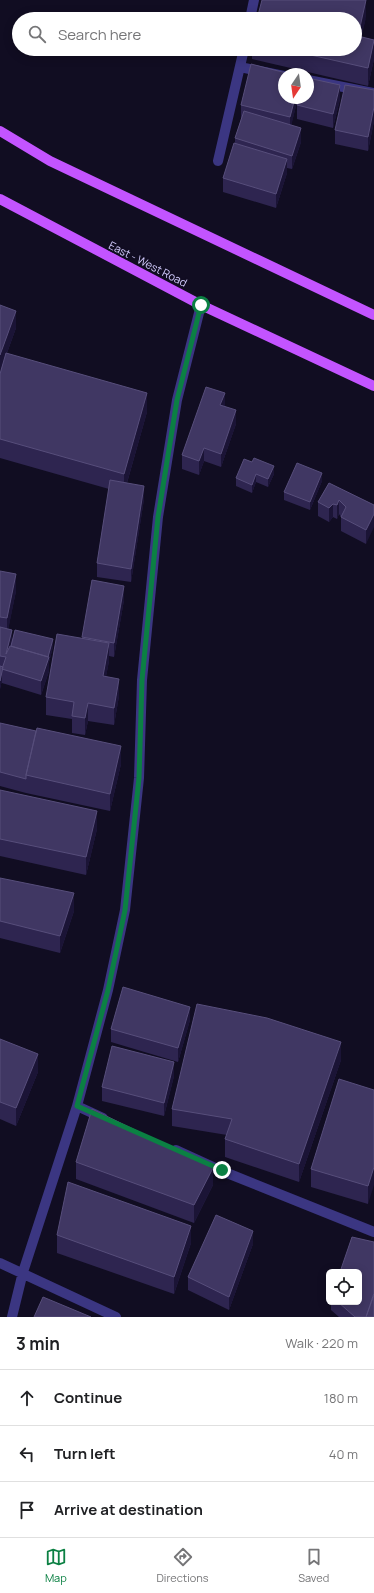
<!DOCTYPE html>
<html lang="en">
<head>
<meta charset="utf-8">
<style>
  :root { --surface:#fff; --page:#f2f2f2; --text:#202124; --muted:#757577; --line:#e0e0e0; --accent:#0b8043 }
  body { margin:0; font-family:Manrope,sans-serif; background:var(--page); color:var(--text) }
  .controls { position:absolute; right:12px; bottom:12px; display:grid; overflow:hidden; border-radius:6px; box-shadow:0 2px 10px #0003 }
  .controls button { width:36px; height:36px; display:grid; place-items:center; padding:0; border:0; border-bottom:1px solid var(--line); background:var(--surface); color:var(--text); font:20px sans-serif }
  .compass { position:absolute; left:278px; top:68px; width:36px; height:36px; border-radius:50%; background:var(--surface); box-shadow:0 2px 10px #0003; rotate:193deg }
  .stop { position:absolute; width:12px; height:12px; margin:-9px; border:3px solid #0b8043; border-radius:50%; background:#fff }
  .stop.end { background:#0b8043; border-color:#fff; box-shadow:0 1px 4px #0008 }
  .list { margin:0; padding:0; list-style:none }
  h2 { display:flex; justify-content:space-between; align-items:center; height:52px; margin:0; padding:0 16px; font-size:17px }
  h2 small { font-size:13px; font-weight:400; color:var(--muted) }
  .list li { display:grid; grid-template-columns:26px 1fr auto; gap:12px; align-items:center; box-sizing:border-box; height:56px; padding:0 16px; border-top:1px solid var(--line) }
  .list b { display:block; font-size:15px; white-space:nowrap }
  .list em { font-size:13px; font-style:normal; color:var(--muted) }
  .icon { flex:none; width:22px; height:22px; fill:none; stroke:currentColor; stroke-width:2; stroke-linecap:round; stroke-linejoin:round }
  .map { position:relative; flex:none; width:374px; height:1317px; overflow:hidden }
  .search { position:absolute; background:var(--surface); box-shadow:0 2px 10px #0003; left:12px; right:12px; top:12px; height:44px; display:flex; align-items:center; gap:10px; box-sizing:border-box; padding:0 14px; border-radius:22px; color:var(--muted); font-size:15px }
  .sheet { height:220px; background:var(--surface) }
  nav { display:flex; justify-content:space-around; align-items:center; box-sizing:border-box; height:56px; border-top:1px solid var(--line); background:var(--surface); font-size:11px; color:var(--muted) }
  nav a { display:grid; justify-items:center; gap:2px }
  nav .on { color:var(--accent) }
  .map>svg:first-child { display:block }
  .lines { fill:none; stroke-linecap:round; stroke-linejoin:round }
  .minor { stroke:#3b3682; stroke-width:10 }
  .major { stroke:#c354ff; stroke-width:10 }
  .wall { fill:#2e2550 }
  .shaded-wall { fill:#1b1436 }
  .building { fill:#403763; stroke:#574e7b }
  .route { stroke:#0b8043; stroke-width:5 }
  .labels { text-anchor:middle; stroke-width:3.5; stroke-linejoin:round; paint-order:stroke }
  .street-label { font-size:11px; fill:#d4cdff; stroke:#110d22 }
</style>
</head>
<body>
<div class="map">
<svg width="374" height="1317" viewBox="0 0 374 1317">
  <rect width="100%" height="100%" fill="#110d22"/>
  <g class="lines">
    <path class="minor" d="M250,19L254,0
      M240,67L284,76
      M308,80L374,93
      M218,161L244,49
      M77,1106L103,1118
      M176,1150L222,1171L374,1232
      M0,1263L116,1317
      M12,1317L23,1272L77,1106L108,990L125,910L139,778L142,680L158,517L177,400L201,305"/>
    <path class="major" d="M0,131L50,161L374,315
      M0,199L201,305L374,386"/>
  </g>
  <path class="wall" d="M366,17L361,37L374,40V59L368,86L252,59V49H355Z
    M374,90V121L368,151L335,144V130Z
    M284,98H298L291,125L301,142L292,169L287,168V173L276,208L223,192V178L235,144V138L241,119V105Z
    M340,99L333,128L297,119V105Z
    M0,305L16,328L7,353L147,412L127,483L144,499L131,582L97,577V563L109,489L0,458V374L2,366L0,372Z
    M225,406L236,424L221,467L204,461L199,475L182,469V455Z
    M252,462L274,474L268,487L256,482L252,493L236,486V478Z
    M322,481L310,510L284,500V492Z
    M329,483L374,505L366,544L341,531V517L339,514L337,519L333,517L329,522L318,516V502Z
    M0,571L16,591L8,629L12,641L53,647L49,662V671L41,695L2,683V680L0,689Z
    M124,600L114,657L109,656V661L106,676L119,696L114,725L88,721L85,735L72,733V719L46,715V697L82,639V637Z
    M0,723L36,731L121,764L110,811L26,793L0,786Z
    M0,790L97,829L86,875L0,856Z
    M0,878L74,911L60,953L0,938Z
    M190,1020L178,1062L111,1042V1029Z
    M0,1039L38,1072L16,1126L0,1119Z
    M341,1060L299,1182L225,1157V1139L227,1135L172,1126V1109Z
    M174,1076L164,1116L102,1101V1087Z
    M374,1090L368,1204L311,1187V1169Z
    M76,1162L213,1185L194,1223L76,1179Z
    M57,1235L191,1243L174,1294L57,1253Z
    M253,1244L229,1310L188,1290V1277Z
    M331,1302H359L374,1317H339L331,1310Z"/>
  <path class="shaded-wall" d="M366,0V17L358,54V36Z
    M374,42V59L368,86V68Z
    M340,85V99L333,128V114Z
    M295,98H298L290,131V117Z
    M374,107V121L368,151V137Z
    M301,128V142L292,169V156Z
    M287,159V173L276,208V194Z
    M16,311V328L0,372V355Z
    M147,393V412L124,493V474Z
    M225,393V407L220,405Z
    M236,410V424L221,467V454Z
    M204,448V461L199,475V461Z
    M274,466V474L268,487V479Z
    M322,473V481L310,510V502Z
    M256,474V482L252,493V485Z
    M144,486V499L131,582V569Z
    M339,500V514L337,519V505Z
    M333,504V517L329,522V508Z
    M374,514V527L366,544V530Z
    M16,574V591L7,636V618Z
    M124,586V600L114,657V643Z
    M12,630V644L6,654Z
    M53,639V647L49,662V671L41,695V681Z
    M109,643V661L103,693V676Z
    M2,673V680L0,689V681Z
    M119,679V696L114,725V708Z
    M88,703V721L85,735V718Z
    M121,746V764L110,811V794Z
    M97,811V829L86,875V857Z
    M74,893V911L60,953V936Z
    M190,1007V1020L178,1062V1048Z
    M341,1042V1060L299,1182V1164Z
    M38,1054V1072L16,1126V1108Z
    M174,1062V1076L164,1116V1103Z
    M374,1167V1185L368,1204V1186Z
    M213,1168V1185L194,1223V1205Z
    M191,1226V1243L174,1294V1277Z
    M253,1231V1244L229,1310V1297Z"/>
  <path class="building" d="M262,0H366L358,36L374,40L368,68L284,49H355V19H257Z
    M251,64L290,74H284V98H295L290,117L241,105Z
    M308,78L340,85L333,114L297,105L299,98H308Z
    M345,85L374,90V107L368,137L335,130Z
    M244,111L301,128L292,156L235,138Z
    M234,143L287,159L276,194L223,178Z
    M0,305L16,311L0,355Z
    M6,353L147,393L124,474L0,439V374Z
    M206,387L225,393L220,405L236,410L221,454L204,448L199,461L182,455Z
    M254,458L274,466L268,479L256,474L252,485L236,478L244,459L252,462Z
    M297,463L322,473L310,502L284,492Z
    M110,480L144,486L131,569L97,563Z
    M329,483L374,505V514L366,530L341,517L346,507L339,500L337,505L333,504L329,508L318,502Z
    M0,571L16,574L7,618L0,617Z
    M92,580L124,586L114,643L82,637Z
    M0,627L12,630L6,654L10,646L49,657L41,681L2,669L6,657L0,656Z
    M15,630L53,639L48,657L11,646Z
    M57,634L109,643L103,676L119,679L114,708L88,703L85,718L72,716L74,702L46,697Z
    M0,666L3,667L0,681Z
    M0,723L36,731L26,775V779L0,772Z
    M37,728L121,746L110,794L26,775Z
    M0,790L97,811L86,857L0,839Z
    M0,878L74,893L60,936L0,921Z
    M123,987L190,1007L178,1048L111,1029Z
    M197,1004L267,1018L341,1042L299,1164L225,1139L232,1119L172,1109Z
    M0,1039L38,1054L16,1108L0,1102Z
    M112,1046L174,1062L164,1103L102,1087Z
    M339,1079L374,1090V1167L368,1186L311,1169Z
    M92,1109L213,1168L194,1205L76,1162Z
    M68,1182L191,1226L174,1277L57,1235Z
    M216,1215L253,1231L229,1297L188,1277Z
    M352,1237L374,1242V1293L366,1317H355L338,1302H359V1272H340Z
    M374,1295V1317H366Z
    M43,1297L91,1317H34Z"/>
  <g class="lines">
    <path class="route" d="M201,305L177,400L158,517L142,680L139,778L125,910L108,990L77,1106L222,1170"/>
  </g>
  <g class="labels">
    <g class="street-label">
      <text transform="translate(148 264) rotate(27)" y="4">East - West Road</text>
    </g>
  </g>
</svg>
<div class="controls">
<button><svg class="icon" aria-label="locate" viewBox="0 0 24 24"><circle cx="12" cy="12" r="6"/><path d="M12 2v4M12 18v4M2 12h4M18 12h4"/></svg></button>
</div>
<svg class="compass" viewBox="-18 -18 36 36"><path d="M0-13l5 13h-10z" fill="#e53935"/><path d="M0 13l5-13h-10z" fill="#757577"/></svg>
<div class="stop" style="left:201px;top:305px"></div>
<div class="stop end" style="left:222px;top:1170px"></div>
<div class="search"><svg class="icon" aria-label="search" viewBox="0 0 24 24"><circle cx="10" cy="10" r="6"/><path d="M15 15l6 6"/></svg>Search here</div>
</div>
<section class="sheet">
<h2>3 min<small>Walk · 220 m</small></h2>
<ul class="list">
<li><svg class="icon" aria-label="ahead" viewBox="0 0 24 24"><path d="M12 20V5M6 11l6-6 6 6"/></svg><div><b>Continue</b></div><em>180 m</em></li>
<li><svg class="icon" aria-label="left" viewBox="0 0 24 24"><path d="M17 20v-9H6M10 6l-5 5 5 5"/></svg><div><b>Turn left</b></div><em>40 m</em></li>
<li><svg class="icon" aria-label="arrive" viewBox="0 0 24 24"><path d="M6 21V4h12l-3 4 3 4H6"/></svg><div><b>Arrive at destination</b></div></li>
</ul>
</section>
<nav>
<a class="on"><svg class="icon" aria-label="map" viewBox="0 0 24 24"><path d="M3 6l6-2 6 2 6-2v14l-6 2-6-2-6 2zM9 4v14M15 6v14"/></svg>Map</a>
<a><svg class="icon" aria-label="directions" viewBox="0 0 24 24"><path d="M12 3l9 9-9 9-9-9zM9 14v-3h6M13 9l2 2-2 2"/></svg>Directions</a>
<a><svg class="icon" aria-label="saved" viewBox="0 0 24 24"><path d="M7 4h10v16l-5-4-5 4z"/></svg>Saved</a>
</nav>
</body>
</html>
